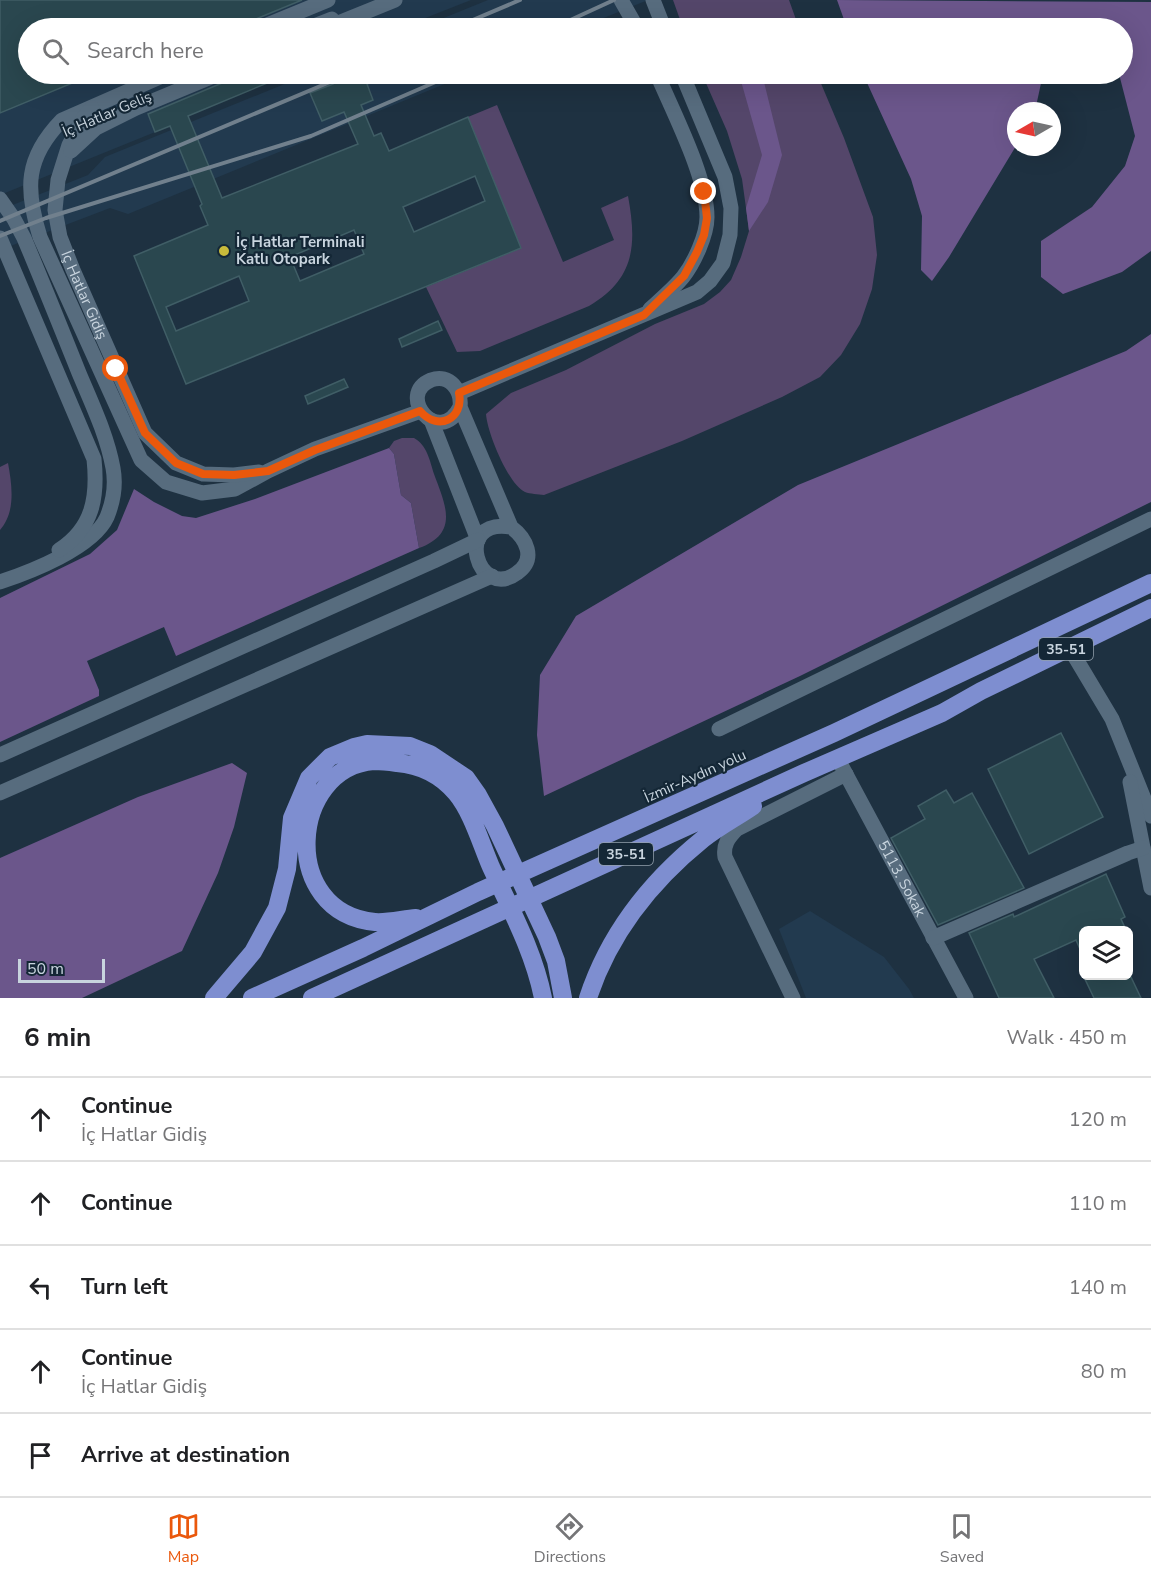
<!DOCTYPE html>
<html lang="en">
<head>
<meta charset="utf-8">
<style>
  :root { --surface:#fff; --page:#f2f2f2; --text:#202124; --muted:#757577; --line:#e0e0e0; --accent:#ea580c }
  body { margin:0; font-family:"Nunito Sans",sans-serif; background:var(--page); color:var(--text) }
  .controls { position:absolute; right:18px; bottom:18px; display:grid; overflow:hidden; border-radius:9px; box-shadow:0 6px 24px #0002 }
  .controls button { width:54px; height:54px; display:grid; place-items:center; padding:0; border:0; border-bottom:2px solid var(--line); background:var(--surface); color:var(--text); font:30px sans-serif }
  .compass { position:absolute; left:1007px; top:102px; width:54px; height:54px; border-radius:50%; background:var(--surface); box-shadow:0 6px 24px #0002; rotate:261deg }
  .scale { position:absolute; left:18px; bottom:15px; width:87px; box-sizing:border-box; padding-left:6px; border:3px solid #c8d4de; border-top:0; font-size:16px; line-height:21px; white-space:nowrap; color:#c8d4de; -webkit-text-stroke:4px #142736; paint-order:stroke }
  .stop { position:absolute; width:18px; height:18px; margin:-14px; border:4px solid #ea580c; border-radius:50%; background:#fff }
  .stop.end { background:#ea580c; border-color:#fff; box-shadow:0 2px 6px #0008 }
  .list { margin:0; padding:0; list-style:none }
  h2 { display:flex; justify-content:space-between; align-items:center; height:78px; margin:0; padding:0 24px; font-size:26px }
  h2 small { font-size:20px; font-weight:400; color:var(--muted) }
  .list li { display:grid; grid-template-columns:39px 1fr auto; gap:18px; align-items:center; box-sizing:border-box; height:84px; padding:0 24px; border-top:2px solid var(--line) }
  .list b { display:block; font-size:22px; white-space:nowrap }
  .list p { margin:0; font-size:20px; white-space:nowrap; color:var(--muted) }
  .list em { font-size:20px; font-style:normal; color:var(--muted) }
  .icon { flex:none; width:33px; height:33px; fill:none; stroke:currentColor; stroke-width:2; stroke-linecap:round; stroke-linejoin:round }
  .map { position:relative; flex:none; width:1151px; height:998px; overflow:hidden }
  .search { position:absolute; background:var(--surface); box-shadow:0 6px 24px #0002; left:18px; right:18px; top:18px; height:66px; display:flex; align-items:center; gap:15px; box-sizing:border-box; padding:0 21px; border-radius:33px; color:var(--muted); font-size:22px }
  .sheet { height:498px; background:var(--surface) }
  nav { display:flex; justify-content:space-around; align-items:center; box-sizing:border-box; height:84px; border-top:2px solid var(--line); background:var(--surface); font-size:16px; color:var(--muted) }
  nav a { display:grid; justify-items:center; gap:3px }
  nav .on { color:var(--accent) }
  .map>svg:first-child { display:block }
  .built { fill:#223a4f }
  .green { fill:#54466a }
  .forest { fill:#6b568b }
  .building { fill:#2a474f; stroke:#405e66; stroke-width:1.5; fill-rule:evenodd }
  .lines { fill:none; stroke-linecap:round; stroke-linejoin:round }
  .minor { stroke:#576c7e; stroke-width:15 }
  .highway { stroke:#7e8ed0; stroke-width:18 }
  .rail { stroke:#71808d; stroke-width:4 }
  .route { stroke:#ea580c; stroke-width:8 }
  .poi-dot { fill:#c8bb3b; stroke:#142736; stroke-width:2 }
  .labels { text-anchor:middle; stroke-width:4.5; stroke-linejoin:round; paint-order:stroke }
  .shield { fill:#142736; stroke:#92a0ac; stroke-width:1.5 }
  .shield-label { font-size:14px; font-weight:bold; fill:#c8d4de }
  .street-label { font-size:15px; fill:#c8d4de; stroke:#142736 }
  .poi-label { font-size:15px; font-weight:bold; fill:#c8d4de; stroke:#142736; text-anchor:start }
</style>
</head>
<body>
<div class="map">
<svg width="1151" height="998" viewBox="0 0 1151 998">
  <rect width="100%" height="100%" fill="#1e3141"/>
  <path class="built" d="M0,0H471L400,28H28V74H290L188,116L170,126L0,195Z
    M488,0H648L579,28H419Z
    M309,74H469L128,214L110,208L0,250V210L88,175L105,157Z
    M810,911L884,957L909,989L914,998H806L779,929Z"/>
  <path class="green" d="M673,0H789L799,28H683Z
    M702,74H817L844,138L873,217L877,255L872,289L860,324L841,355L820,377L782,397L682,441L544,495C538,494 530,494 525,492C508,484 487,432 486,414L511,393L566,370L655,324L704,304L720,292L731,280L741,257L749,231L746,208L742,179L727,131Z
    M497,105L563,262L614,240L601,208L628,196C637,245 635,279 589,306L480,351L457,352L426,287L521,248L468,117Z
    M402,438H414C427,445 430,461 434,474C445,504 460,533 419,548L411,503L401,495L394,454L389,448L394,441Z
    M8,463C12,485 16,512 0,530V467Z"/>
  <path class="forest" d="M837,0L1151,2V251L1122,272L1063,294L1041,277V241L1092,207L1125,166L1135,136L1119,74H1122V28H1070L1067,27L1065,28H847Z
    M739,74H762L782,155L768,202L749,231L746,208L762,155Z
    M863,74H1043L1035,111H1016V146L949,257L932,281L921,270L922,216L911,179Z
    M1151,334V502L800,676L544,796L537,735L540,675L576,616L798,485L1126,351Z
    M389,448L394,454L401,495L411,503L419,548L176,656L164,627L87,661L99,690V696L0,742V598L90,554L117,530L134,489L154,502L182,516L196,518L255,499Z
    M232,763L247,773L234,827L218,873L182,951L82,998H0V858L138,797Z"/>
  <path class="building" d="M0,0H302L256,19L252,23L250,28H28V74H94L0,113Z
    M228,74H289L188,116L222,198L358,144L344,112L322,121L310,93L333,84L329,74H349L350,77L358,74H392L367,84L373,100L361,105L374,136L381,133L389,151L468,117L521,248L186,384L134,256L208,225L200,206L202,204L170,126L155,132L148,114L222,83L226,79ZM475,176L485,201L414,232L403,207ZM354,230L364,254L300,281L290,257ZM239,276L249,301L176,331L166,307Z
    M438,321L442,330L402,347L399,339Z
    M344,379L348,387L308,404L305,396Z
    M1061,733L1103,817L1029,854L988,769Z
    M946,790L954,803L972,793L1024,888L938,925L891,838L925,819L918,806Z
    M1106,874L1125,917L1121,919L1126,930H1083V956L1076,940L1034,959L1054,998H999L969,933L1013,914L1014,917Z
    M1083,975H1130L1141,998H1094Z"/>
  <g class="lines">
    <g class="minor">
      <path d="M621,0L637,28"/>
      <path d="M653,0L664,28"/>
      <path d="M260,28L328,0"/>
      <path d="M309,28L332,19"/>
      <path d="M326,28L395,0"/>
      <path d="M167,74L62,120C25,158 25,189 40,237L141,460L166,482L202,493L235,489L268,471L315,449L421,411"/>
      <path id="s1" d="M92,108L84,117L69,145L58,180L55,210L60,237L73,270L145,433L176,463L203,474L234,475L259,472"/>
      <path d="M71,151L96,128L136,108L218,74"/>
      <path d="M0,199L14,219L24,238C43,283 61,328 79,373C92,404 107,435 113,468C116,484 113,502 107,517C93,548 30,572 0,582"/>
      <path d="M0,238L94,459C98,497 93,528 59,550"/>
      <path d="M650,309C661,299 674,288 683,277C694,263 707,235 707,217C707,177 673,112 657,74"/>
      <path d="M459,393L697,292L710,281L723,263L730,235L731,208L725,177L682,74"/>
      <path d="M460,407C439,448 395,395 431,380C450,373 462,391 460,407L511,527C526,538 537,559 517,573C478,602 452,517 511,527"/>
      <path d="M431,420L478,540"/>
      <path d="M1069,647L1112,719L1151,816"/>
      <path d="M719,729L1151,519"/>
      <path d="M0,755L434,561L478,540"/>
      <path id="s2" d="M841,765L966,998"/>
      <path d="M1130,782L1151,888"/>
      <path d="M0,793L492,576"/>
      <path d="M933,938L1128,853L1143,848"/>
      <path d="M793,998L725,857C723,845 728,838 737,829L846,774"/>
    </g>
    <path class="highway" d="M416,918C403,919 388,923 375,922C278,913 290,767 374,761C382,761 390,762 397,763C421,765 440,774 456,793C472,812 481,844 491,867C511,910 534,952 543,998
      M214,998L253,952L277,908L287,869L292,818L309,778L330,757L354,747L367,744L410,746L430,754L466,778L478,795L495,826L547,937L556,961L563,998
      M252,998L363,948L478,892L834,733L1151,583
      M312,998L804,773L942,713L981,691L1151,608
      M588,998C609,934 651,881 703,839C718,827 737,817 753,806"/>
    <path class="rail" d="M454,28L520,0
      M553,28L614,0
      M0,221L349,74
      M0,236L46,218L311,136L454,74"/>
  </g>
  <g class="lines">
    <path class="route" d="M116,369L145,433L176,463L203,474L234,475L268,471L315,450L420,411C438,432 464,419 459,393L644,315L684,276L697,252L704,235L707,218L704,192"/>
  </g>
  <circle class="poi-dot" cx="224" cy="251" r="6"/>
  <g class="labels">
    <g class="shield">
      <rect x="1039" y="638" width="54" height="22" rx="4.5"/>
      <rect x="599" y="843" width="54" height="22" rx="4.5"/>
    </g>
    <g class="shield-label">
      <text x="1066" y="654">35-51</text>
      <text x="626" y="859">35-51</text>
    </g>
    <g class="street-label">
      <text transform="translate(107 114) rotate(-23)" y="5">İç Hatlar Geliş</text>
      <text dy="5" stroke="none"><textPath href="#s1" startOffset="201">İç Hatlar Gidiş</textPath></text>
      <text transform="translate(695 776) rotate(-24)" y="5">İzmir-Aydın yolu</text>
      <text dy="5" stroke="none"><textPath href="#s2" startOffset="129">5113. Sokak</textPath></text>
    </g>
    <g class="poi-label">
      <text x="236" y="247">İç Hatlar Terminali<tspan x="236" dy="17">Katlı Otopark</tspan></text>
    </g>
  </g>
</svg>
<div class="controls">
<button><svg class="icon" aria-label="layers" viewBox="0 0 24 24"><path d="M12 4l9 5-9 5-9-5zM3 14l9 5 9-5"/></svg></button>
</div>
<svg class="compass" viewBox="-18 -18 36 36"><path d="M0-13l5 13h-10z" fill="#e53935"/><path d="M0 13l5-13h-10z" fill="#757577"/></svg>
<div class="scale">50 m</div>
<div class="stop" style="left:116px;top:369px"></div>
<div class="stop end" style="left:704px;top:192px"></div>
<div class="search"><svg class="icon" aria-label="search" viewBox="0 0 24 24"><circle cx="10" cy="10" r="6"/><path d="M15 15l6 6"/></svg>Search here</div>
</div>
<section class="sheet">
<h2>6 min<small>Walk · 450 m</small></h2>
<ul class="list">
<li><svg class="icon" aria-label="ahead" viewBox="0 0 24 24"><path d="M12 20V5M6 11l6-6 6 6"/></svg><div><b>Continue</b><p>İç Hatlar Gidiş</p></div><em>120 m</em></li>
<li><svg class="icon" aria-label="ahead" viewBox="0 0 24 24"><path d="M12 20V5M6 11l6-6 6 6"/></svg><div><b>Continue</b></div><em>110 m</em></li>
<li><svg class="icon" aria-label="left" viewBox="0 0 24 24"><path d="M17 20v-9H6M10 6l-5 5 5 5"/></svg><div><b>Turn left</b></div><em>140 m</em></li>
<li><svg class="icon" aria-label="ahead" viewBox="0 0 24 24"><path d="M12 20V5M6 11l6-6 6 6"/></svg><div><b>Continue</b><p>İç Hatlar Gidiş</p></div><em>80 m</em></li>
<li><svg class="icon" aria-label="arrive" viewBox="0 0 24 24"><path d="M6 21V4h12l-3 4 3 4H6"/></svg><div><b>Arrive at destination</b></div></li>
</ul>
</section>
<nav>
<a class="on"><svg class="icon" aria-label="map" viewBox="0 0 24 24"><path d="M3 6l6-2 6 2 6-2v14l-6 2-6-2-6 2zM9 4v14M15 6v14"/></svg>Map</a>
<a><svg class="icon" aria-label="directions" viewBox="0 0 24 24"><path d="M12 3l9 9-9 9-9-9zM9 14v-3h6M13 9l2 2-2 2"/></svg>Directions</a>
<a><svg class="icon" aria-label="saved" viewBox="0 0 24 24"><path d="M7 4h10v16l-5-4-5 4z"/></svg>Saved</a>
</nav>
</body>
</html>
